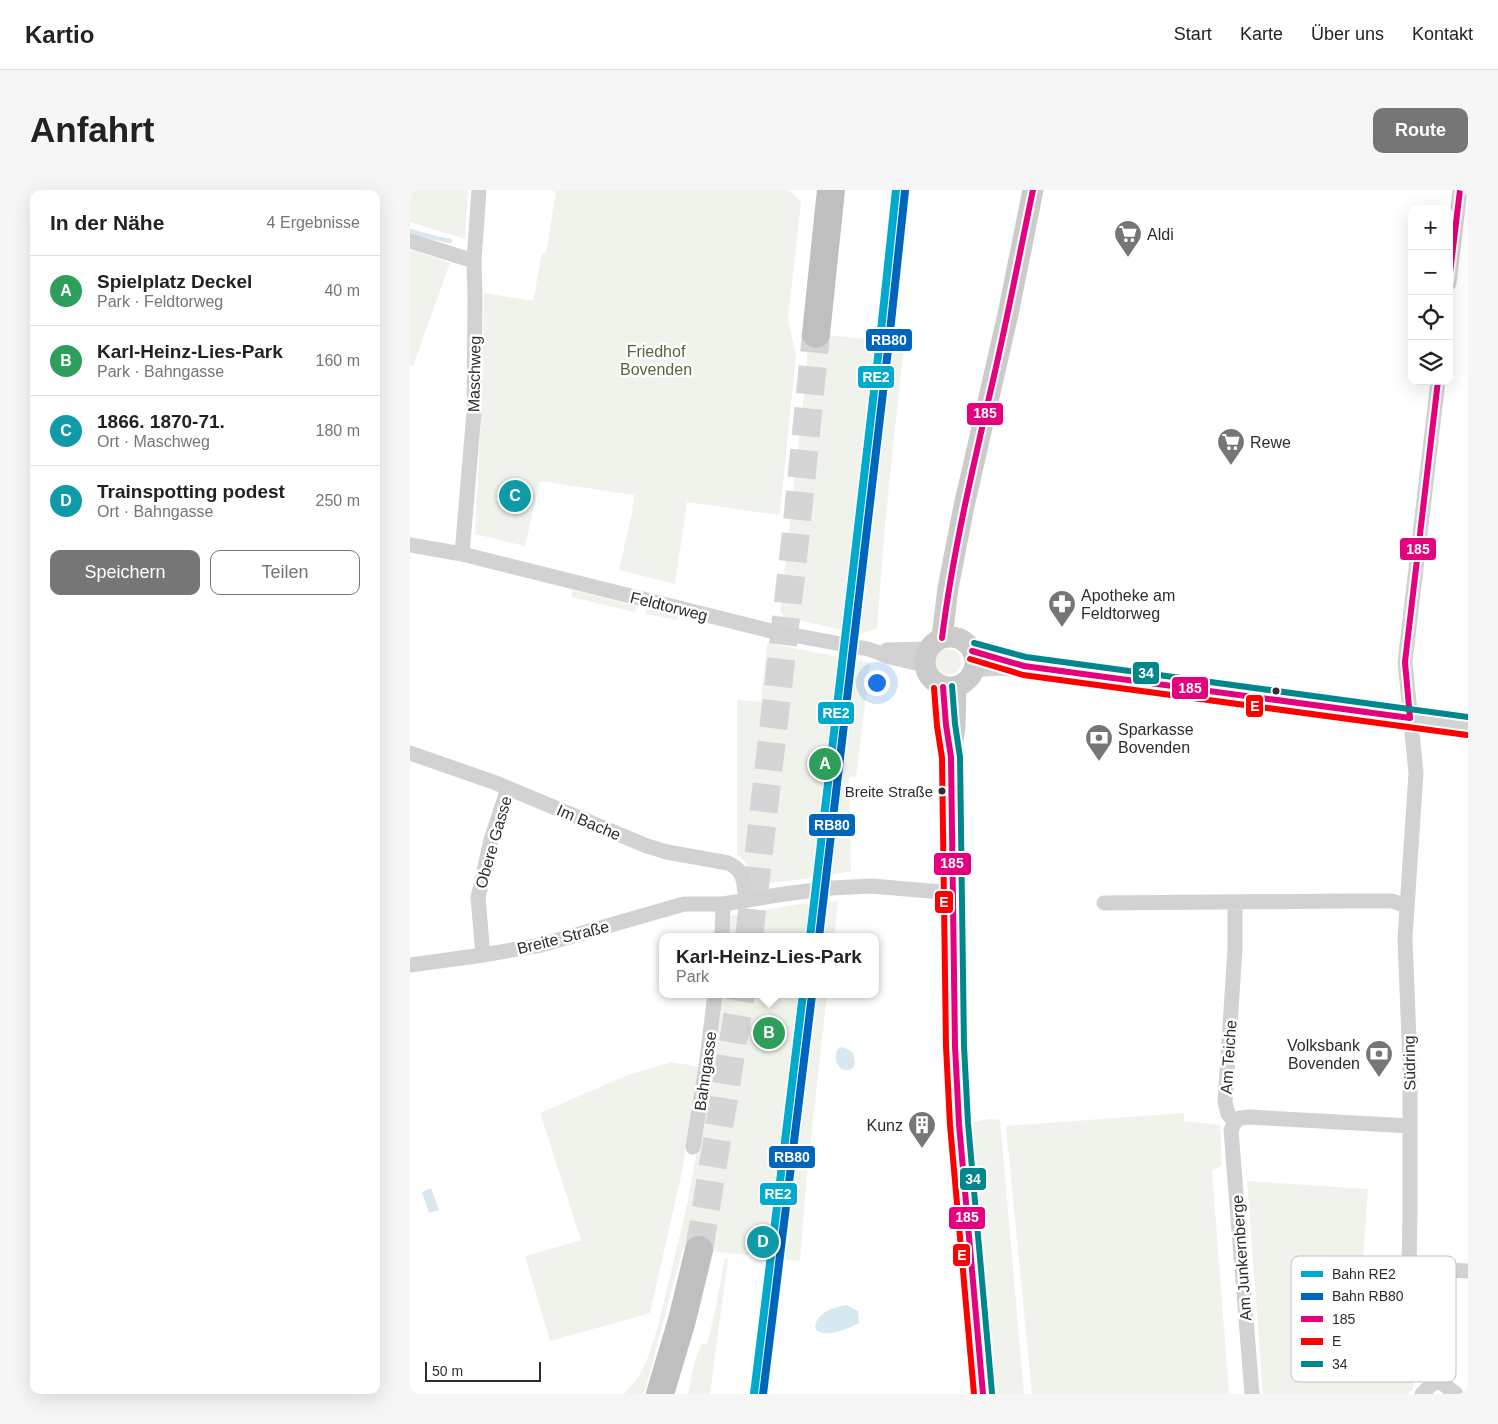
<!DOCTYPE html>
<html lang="de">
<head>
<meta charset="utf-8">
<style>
  :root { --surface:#fff; --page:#f6f6f6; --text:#222; --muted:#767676; --line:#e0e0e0; --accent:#767676 }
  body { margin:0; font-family:Arial,sans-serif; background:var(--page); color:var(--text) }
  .controls { position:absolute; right:15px; top:15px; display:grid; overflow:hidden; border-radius:10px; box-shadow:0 5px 20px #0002 }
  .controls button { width:45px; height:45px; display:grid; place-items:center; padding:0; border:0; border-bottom:1px solid var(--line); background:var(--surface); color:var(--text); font:25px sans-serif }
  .scale { position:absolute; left:15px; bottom:12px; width:116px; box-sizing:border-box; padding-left:5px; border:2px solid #2d2d2d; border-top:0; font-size:14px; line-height:18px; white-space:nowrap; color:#2d2d2d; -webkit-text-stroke:4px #fff; paint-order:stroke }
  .you { position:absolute; left:466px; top:492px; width:18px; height:18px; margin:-12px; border:4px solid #fff; border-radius:50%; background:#1a73e8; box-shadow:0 0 0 8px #1a73e833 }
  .badge { display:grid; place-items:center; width:32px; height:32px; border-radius:50%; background:var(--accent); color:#fff; font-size:16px; font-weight:700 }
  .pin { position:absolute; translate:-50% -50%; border:2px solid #fff; box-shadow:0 1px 5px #0006 }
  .popup { position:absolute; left:249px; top:743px; width:220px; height:65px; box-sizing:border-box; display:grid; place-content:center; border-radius:10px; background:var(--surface); filter:drop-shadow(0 1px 4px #0005); font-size:16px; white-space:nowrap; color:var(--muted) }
  .popup b { font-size:19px; color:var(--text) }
  .popup::after { content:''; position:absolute; left:50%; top:100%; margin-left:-10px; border:10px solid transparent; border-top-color:var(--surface) }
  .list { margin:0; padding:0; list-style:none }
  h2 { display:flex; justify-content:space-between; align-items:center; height:65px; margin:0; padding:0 20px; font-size:21px }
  h2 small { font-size:16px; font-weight:400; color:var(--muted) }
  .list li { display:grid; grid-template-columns:32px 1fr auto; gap:15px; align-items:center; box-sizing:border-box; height:70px; padding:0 20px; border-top:1px solid var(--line) }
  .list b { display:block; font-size:19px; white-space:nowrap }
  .list p { margin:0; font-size:16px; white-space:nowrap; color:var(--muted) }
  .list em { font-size:16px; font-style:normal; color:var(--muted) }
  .actions { display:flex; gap:10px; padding:15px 20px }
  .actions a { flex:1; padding:11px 0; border:1px solid var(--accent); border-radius:10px; text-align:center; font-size:18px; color:var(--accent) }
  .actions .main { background:var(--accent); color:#fff }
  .icon { flex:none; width:28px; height:28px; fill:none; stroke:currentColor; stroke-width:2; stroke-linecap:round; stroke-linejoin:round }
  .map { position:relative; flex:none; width:1058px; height:1204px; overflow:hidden; border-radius:10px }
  header { display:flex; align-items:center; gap:30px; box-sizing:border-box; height:70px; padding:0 25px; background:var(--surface); border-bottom:1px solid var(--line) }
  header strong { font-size:24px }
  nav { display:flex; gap:28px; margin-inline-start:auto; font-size:18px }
  .intro { display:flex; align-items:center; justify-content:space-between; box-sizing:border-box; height:120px; padding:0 30px }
  h1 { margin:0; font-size:35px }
  .button { padding:12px 22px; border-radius:10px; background:var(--accent); color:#fff; font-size:18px; font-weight:700 }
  main { display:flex; gap:30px; padding:0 30px }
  aside { flex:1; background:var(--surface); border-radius:10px; box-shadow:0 5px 20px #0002 }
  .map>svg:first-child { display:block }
  .green { fill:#f0f3eb }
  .water { fill:#d8e8f0 }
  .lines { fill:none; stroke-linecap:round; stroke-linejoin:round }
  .stream { stroke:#d8e8f0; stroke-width:4.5 }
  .highway-tunnel { stroke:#d5d5d5; stroke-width:28; stroke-dasharray:28 14; stroke-linecap:butt }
  .street { stroke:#d2d2d2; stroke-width:15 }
  .secondary { stroke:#cbcbcb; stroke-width:21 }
  .highway { stroke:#bfbfbf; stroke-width:28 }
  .bus-1-casing { stroke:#fff; stroke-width:10 }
  .bus-2-casing { stroke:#fff; stroke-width:10 }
  .bus-3-casing { stroke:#fff; stroke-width:10 }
  .bus-1 { stroke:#e5007d; stroke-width:6 }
  .bus-2 { stroke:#f00; stroke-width:6 }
  .bus-3 { stroke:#00878d; stroke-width:6 }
  .rail-1-casing { stroke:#fff; stroke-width:11 }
  .rail-2-casing { stroke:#fff; stroke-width:11 }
  .rail-1 { stroke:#00a9ce; stroke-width:8 }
  .rail-2 { stroke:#0065bd; stroke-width:8 }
  .bus-dot { fill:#2d2d2d; stroke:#fff; stroke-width:2 }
  .labels { text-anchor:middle; stroke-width:5; stroke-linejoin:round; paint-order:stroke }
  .bus-label { font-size:15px; fill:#2d2d2d; stroke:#fff; text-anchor:end }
  .poi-label { font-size:16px; fill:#2d2d2d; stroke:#fff; text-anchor:start }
  .park-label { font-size:16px; fill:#52673d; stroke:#fff }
  .street-label { font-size:16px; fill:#2d2d2d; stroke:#fff }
  .key { fill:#fff; stroke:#c0c0c0; stroke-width:1 }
  .key-label { font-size:14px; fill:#2d2d2d }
  .line-badge { stroke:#fff; stroke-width:2 }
  .badge-label { font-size:14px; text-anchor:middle; font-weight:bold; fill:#fff }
</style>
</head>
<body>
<header>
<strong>Kartio</strong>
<nav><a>Start</a><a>Karte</a><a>Über uns</a><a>Kontakt</a></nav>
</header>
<div class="intro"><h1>Anfahrt</h1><a class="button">Route</a></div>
<main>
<aside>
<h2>In der Nähe<small>4 Ergebnisse</small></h2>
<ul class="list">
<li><span class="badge" style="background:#2e9e5b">A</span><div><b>Spielplatz Deckel</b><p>Park · Feldtorweg</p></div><em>40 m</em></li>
<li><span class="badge" style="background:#2e9e5b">B</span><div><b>Karl-Heinz-Lies-Park</b><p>Park · Bahngasse</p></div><em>160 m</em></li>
<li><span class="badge" style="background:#0f9aa8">C</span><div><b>1866. 1870-71.</b><p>Ort · Maschweg</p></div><em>180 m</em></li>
<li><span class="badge" style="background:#0f9aa8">D</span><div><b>Trainspotting podest</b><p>Ort · Bahngasse</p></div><em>250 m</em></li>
</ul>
<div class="actions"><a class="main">Speichern</a><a>Teilen</a></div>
</aside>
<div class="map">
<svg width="1058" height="1204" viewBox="0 0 1058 1204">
  <rect width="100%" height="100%" fill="#fff"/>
  <path class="green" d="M0,0H58L55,49L0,32Z
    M139,0H378L391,12L378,128L386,166L370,323L368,325L277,312L265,394L209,380L222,323L224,305L130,291L115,356L65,344L72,205L74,103L123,111L132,63H136L146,2Z
    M0,59L40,73L3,176L0,175Z
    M389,142L494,153L475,335L467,438L454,443L433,440L378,428L374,426L370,421L397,178V162Z
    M163,400L226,416L225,422L161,407Z
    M236,418L267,426V430L235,424Z
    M357,453L460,473L446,587L439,588L441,681L402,688L354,694L348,691L335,671L327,665V510L351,512Z
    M525 472a13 13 0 1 1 26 0a13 13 0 1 1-26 0Z
    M428,711L424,747H317L320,726L391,714Z
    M310,804H417L396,995L390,1071L273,1058L234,1204H214L228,1188L239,1165L248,1136L277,1015L294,923Z
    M261,872L291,877L271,986L240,1123L140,1151L115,1066L171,1050L130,923L218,885Z
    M774,923V931L810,935L812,975L802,981L819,1204H622L596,936Z
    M580,929L590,930L614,1204H583L567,1021L569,1007L565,963L557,957L556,933Z
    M837,991L958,999L953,1070L985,1072L986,1121L992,1149L1006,1181L1003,1199L997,1204H853Z
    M315,1068H318L300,1204H278L285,1170L292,1154H297L305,1121Z"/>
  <path class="water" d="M430,857L437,859L443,863C446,874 446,883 431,879L426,872V862Z
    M21,998L29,1020L19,1023L12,1002Z
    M437,1115L448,1121L449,1133C436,1139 421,1147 407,1141L405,1136C408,1122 424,1117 437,1115Z"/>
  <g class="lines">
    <path class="stream" d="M0,41L21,47L40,51"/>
    <path class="highway-tunnel" d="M339,747L385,351L406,144
      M289,1060L331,804"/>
    <path class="street" d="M0,51L64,71
      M1039,93L1050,0
      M1028,191L995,472L1006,583L995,748L1000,875V1021L999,1078L1000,1120L1006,1145L1016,1169L1027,1189L1046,1204
      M0,355L52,364L361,441L458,459L467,462L476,466L514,475
      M52,364L64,222L65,108L64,71L69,0
      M477,460L518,459
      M562,461C579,466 597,469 614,476L1058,536
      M564,480L588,478L602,479
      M0,563L86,593L237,656L257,662L318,673C336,681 333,693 336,710
      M694,713L936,711H982L997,716
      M312,747L313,714
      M73,765L68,708L81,650L98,598
      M0,775L73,765L131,755L274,714H313L374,704L422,698L461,696L543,703
      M825,932L821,940L842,1204
      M825,932L818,924L815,912L825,759V712
      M825,932L830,928L839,927L1000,936
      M283,957L296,877L305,804
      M999,1078L1058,1081
      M1012,1204L1027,1189"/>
    <path class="secondary" d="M515 472a25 25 0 1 1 50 0a25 25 0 1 1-50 0Z
      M532,448L538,398L554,316L598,124L623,0
      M546,497L545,536L541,567L545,856L549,934L573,1204"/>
    <path class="highway" d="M406,144L421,0
      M250,1204L272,1130L289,1060"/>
    <defs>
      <path id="bus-1" d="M1039,91L1050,0
        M532,448C543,360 564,273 584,186C598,125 610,62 623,0
        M562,461L614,476L1000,528
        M533,497L536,535L541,567L545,856L549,934L573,1204
        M1000,528L995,472L1028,191"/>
      <path id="bus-2" d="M560,469L613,485L1057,545
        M524,498L527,536L532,568L536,856L540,935L564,1204"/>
      <path id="bus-3" d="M564,453L616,467L1058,527
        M542,496L545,534L550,567L554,856L558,933L582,1203"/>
    </defs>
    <use href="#bus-1" class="bus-1-casing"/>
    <use href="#bus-2" class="bus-2-casing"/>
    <use href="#bus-3" class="bus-3-casing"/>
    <use href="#bus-1" class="bus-1"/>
    <use href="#bus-2" class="bus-2"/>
    <use href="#bus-3" class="bus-3"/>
    <defs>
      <path id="rail-1" d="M400,747L470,150L486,0
        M344,1204L393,804"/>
      <path id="rail-2" d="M409,747L479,151L495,1
        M353,1204L402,805"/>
    </defs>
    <use href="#rail-1" class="rail-1-casing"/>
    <use href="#rail-2" class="rail-2-casing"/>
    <use href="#rail-1" class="rail-1"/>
    <use href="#rail-2" class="rail-2"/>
  </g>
  <defs>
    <symbol id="supermarket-pin" viewBox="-11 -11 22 30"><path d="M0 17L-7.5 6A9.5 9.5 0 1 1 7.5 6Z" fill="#767676" stroke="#fff"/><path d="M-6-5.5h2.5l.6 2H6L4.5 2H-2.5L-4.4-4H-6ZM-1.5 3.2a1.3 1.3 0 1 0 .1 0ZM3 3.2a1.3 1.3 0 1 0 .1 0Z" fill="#fff"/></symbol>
    <symbol id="pharmacy-pin" viewBox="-11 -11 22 30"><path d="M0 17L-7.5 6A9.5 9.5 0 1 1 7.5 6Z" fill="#767676" stroke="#fff"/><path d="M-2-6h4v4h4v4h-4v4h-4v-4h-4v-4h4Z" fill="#fff"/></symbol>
    <symbol id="bank-pin" viewBox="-11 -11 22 30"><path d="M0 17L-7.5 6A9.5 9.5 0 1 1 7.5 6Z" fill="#767676" stroke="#fff"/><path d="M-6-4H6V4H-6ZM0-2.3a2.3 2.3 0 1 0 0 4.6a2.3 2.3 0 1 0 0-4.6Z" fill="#fff"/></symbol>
    <symbol id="building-pin" viewBox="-11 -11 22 30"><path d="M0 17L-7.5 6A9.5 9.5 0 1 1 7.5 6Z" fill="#767676" stroke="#fff"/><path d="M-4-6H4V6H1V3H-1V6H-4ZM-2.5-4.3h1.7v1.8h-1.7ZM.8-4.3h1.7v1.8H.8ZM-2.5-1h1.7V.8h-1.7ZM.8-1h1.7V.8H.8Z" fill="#fff"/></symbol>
  </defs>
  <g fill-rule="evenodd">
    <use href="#supermarket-pin" x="702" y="28" width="32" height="43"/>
    <use href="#supermarket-pin" x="805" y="236" width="32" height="43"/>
    <use href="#pharmacy-pin" x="636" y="398" width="32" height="43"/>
    <use href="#bank-pin" x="673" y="532" width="32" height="43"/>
    <use href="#bank-pin" x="953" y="848" width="32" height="43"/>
    <use href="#building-pin" x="496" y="919" width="32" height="43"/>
  </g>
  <g class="bus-dot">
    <circle cx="866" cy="501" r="4.5"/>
    <circle cx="532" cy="601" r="4.5"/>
  </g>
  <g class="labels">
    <g class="bus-label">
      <text x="523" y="607">Breite Straße</text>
    </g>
    <g class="poi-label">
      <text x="737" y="50">Aldi</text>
      <text x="840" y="258">Rewe</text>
      <text x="671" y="411">Apotheke am<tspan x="671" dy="18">Feldtorweg</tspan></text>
      <text x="708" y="545">Sparkasse<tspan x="708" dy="18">Bovenden</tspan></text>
      <text x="950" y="861" text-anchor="end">Volksbank<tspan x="950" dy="18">Bovenden</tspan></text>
      <text x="493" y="941" text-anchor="end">Kunz</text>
    </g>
    <g class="park-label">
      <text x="246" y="167">Friedhof<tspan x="246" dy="18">Bovenden</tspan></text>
    </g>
    <g class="street-label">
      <text transform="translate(64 184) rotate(-89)" y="6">Maschweg</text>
      <text transform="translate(259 416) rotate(14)" y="6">Feldtorweg</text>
      <text transform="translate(179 632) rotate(23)" y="6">Im Bache</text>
      <text transform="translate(83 652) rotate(-74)" y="6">Obere Gasse</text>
      <text transform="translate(153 747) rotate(-14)" y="6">Breite Straße</text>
      <text transform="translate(818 867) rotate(-86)" y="6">Am Teiche</text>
      <text transform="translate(999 873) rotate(-91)" y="6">Südring</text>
      <text transform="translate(295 881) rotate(-82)" y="6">Bahngasse</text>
      <text transform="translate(831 1068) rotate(-94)" y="6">Am Junkernberge</text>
    </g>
  </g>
  <rect x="881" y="1066" width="165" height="126" rx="8" class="key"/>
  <rect x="891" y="1081" width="22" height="6" fill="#00a9ce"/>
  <rect x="891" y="1103" width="22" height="7" fill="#0065bd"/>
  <rect x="891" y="1126" width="22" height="6" fill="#e5007d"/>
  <rect x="891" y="1148" width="22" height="7" fill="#f00"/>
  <rect x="891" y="1171" width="22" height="6" fill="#00878d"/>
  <g class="key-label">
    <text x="922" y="1089">Bahn RE2</text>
    <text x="922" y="1111">Bahn RB80</text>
    <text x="922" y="1134">185</text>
    <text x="922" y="1156">E</text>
    <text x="922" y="1179">34</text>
  </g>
  <g class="line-badge">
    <rect x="455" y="138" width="48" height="24" rx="5" fill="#0065bd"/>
    <rect x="447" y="175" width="38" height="24" rx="5" fill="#00a9ce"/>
    <rect x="556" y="212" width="38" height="24" rx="5" fill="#e5007d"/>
    <rect x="989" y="347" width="38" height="24" rx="5" fill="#e5007d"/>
    <rect x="722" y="471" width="28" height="24" rx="5" fill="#00878d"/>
    <rect x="761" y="486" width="38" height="24" rx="5" fill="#e5007d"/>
    <rect x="835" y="504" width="19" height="24" rx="5" fill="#f00"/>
    <rect x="407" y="511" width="38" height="24" rx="5" fill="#00a9ce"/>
    <rect x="398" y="623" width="48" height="24" rx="5" fill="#0065bd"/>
    <rect x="523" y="662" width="39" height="24" rx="5" fill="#e5007d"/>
    <rect x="524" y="700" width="20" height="24" rx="5" fill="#f00"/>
    <rect x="358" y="955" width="48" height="24" rx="5" fill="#0065bd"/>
    <rect x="549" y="977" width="28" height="24" rx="5" fill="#00878d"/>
    <rect x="349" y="992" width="39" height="24" rx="5" fill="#00a9ce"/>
    <rect x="538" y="1016" width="38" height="24" rx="5" fill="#e5007d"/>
    <rect x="542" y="1053" width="19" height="24" rx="5" fill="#f00"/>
  </g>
  <g class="badge-label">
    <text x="479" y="155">RB80</text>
    <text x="466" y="192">RE2</text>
    <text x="575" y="228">185</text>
    <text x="1008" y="364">185</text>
    <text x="736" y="488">34</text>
    <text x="780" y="503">185</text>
    <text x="845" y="521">E</text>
    <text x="426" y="528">RE2</text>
    <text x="422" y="640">RB80</text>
    <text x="542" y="678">185</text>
    <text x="534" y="717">E</text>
    <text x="382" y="972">RB80</text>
    <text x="563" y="994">34</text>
    <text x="368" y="1009">RE2</text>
    <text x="557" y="1032">185</text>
    <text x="552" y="1070">E</text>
  </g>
</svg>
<div class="controls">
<button>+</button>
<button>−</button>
<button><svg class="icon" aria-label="locate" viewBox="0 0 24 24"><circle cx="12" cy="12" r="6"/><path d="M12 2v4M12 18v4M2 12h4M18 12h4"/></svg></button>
<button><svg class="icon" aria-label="layers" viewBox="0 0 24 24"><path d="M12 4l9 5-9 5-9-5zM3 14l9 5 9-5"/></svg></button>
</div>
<div class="scale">50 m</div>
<div class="you"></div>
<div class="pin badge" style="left:415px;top:574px;background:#2e9e5b">A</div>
<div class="pin badge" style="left:359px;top:843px;background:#2e9e5b">B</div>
<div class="popup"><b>Karl-Heinz-Lies-Park</b>Park</div>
<div class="pin badge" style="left:105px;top:306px;background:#0f9aa8">C</div>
<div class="pin badge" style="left:353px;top:1052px;background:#0f9aa8">D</div>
</div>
</main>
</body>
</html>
